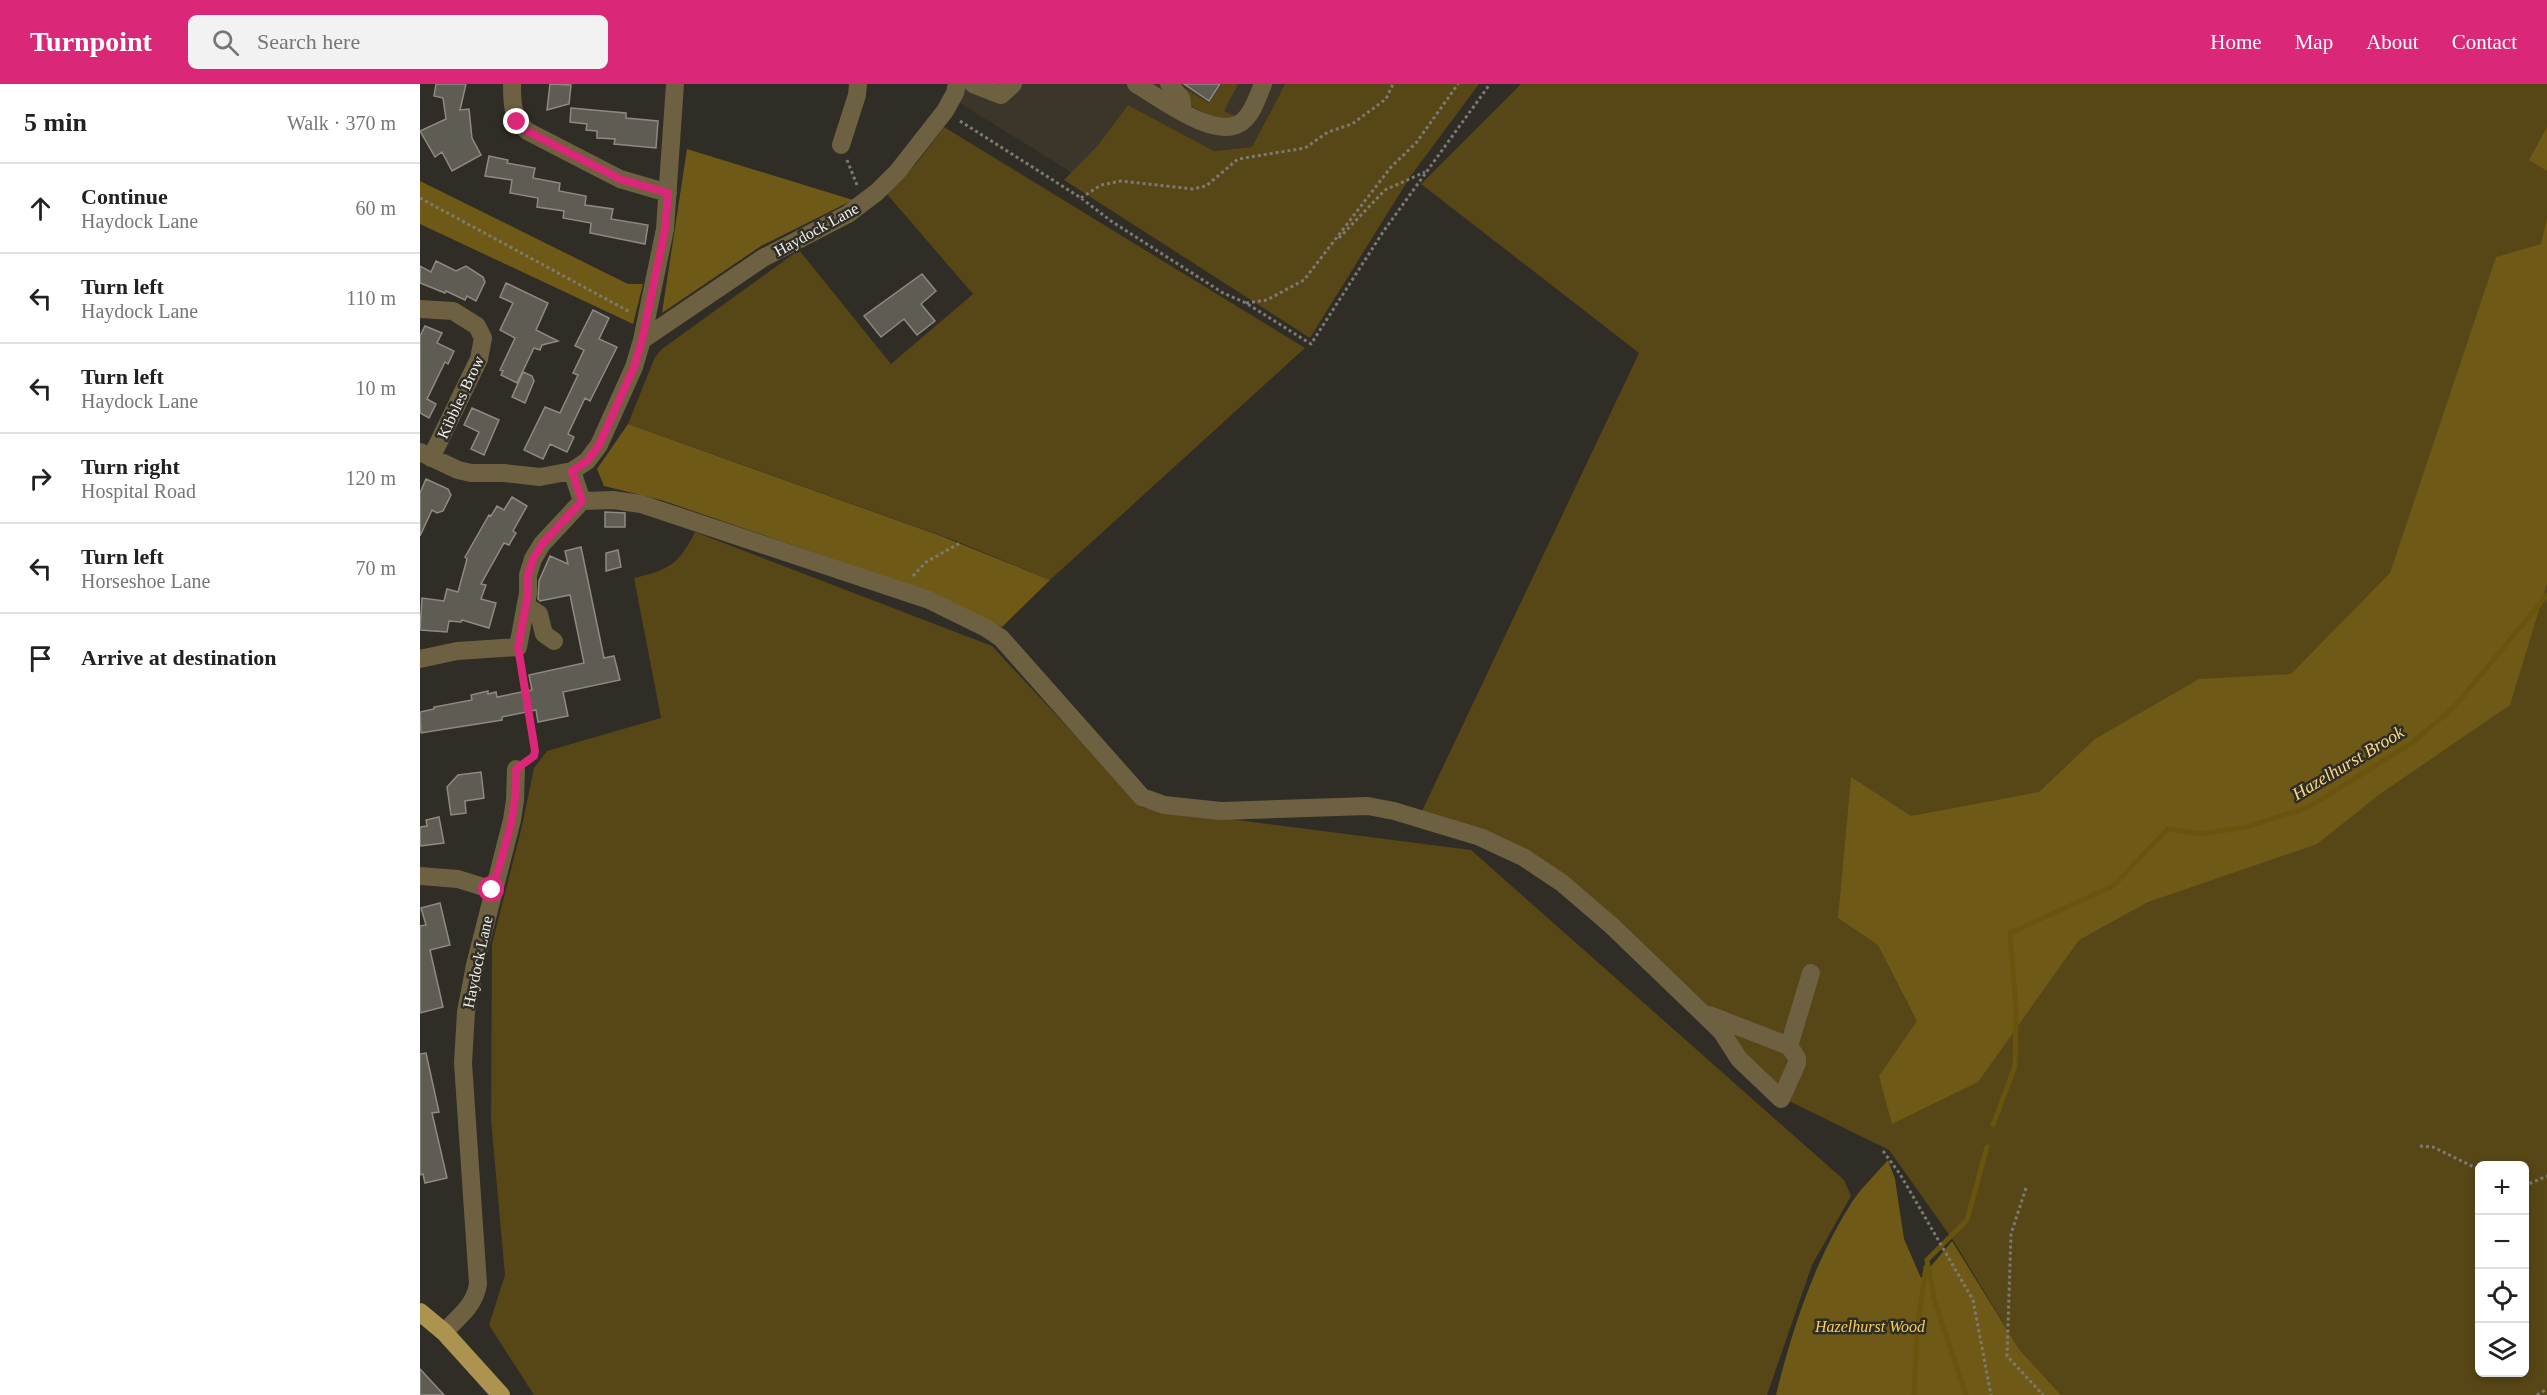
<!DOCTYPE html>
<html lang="en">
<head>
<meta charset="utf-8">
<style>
  :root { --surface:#fff; --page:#f2f2f2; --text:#222; --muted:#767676; --line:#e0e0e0; --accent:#db2777 }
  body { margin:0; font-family:"Times New Roman",serif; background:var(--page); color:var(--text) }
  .controls { position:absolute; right:18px; bottom:18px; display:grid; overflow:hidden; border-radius:9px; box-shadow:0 3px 9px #0003 }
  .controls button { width:54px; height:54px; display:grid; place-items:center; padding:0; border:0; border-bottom:2px solid var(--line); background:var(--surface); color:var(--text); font:30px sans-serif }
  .stop { position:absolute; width:18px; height:18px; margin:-14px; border:4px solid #db2777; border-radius:50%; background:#fff }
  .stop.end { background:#db2777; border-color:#fff; box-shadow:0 2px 6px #0008 }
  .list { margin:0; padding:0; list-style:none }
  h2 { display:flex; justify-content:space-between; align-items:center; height:78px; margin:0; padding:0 24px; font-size:26px }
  h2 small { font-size:20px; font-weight:400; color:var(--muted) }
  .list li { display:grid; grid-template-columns:39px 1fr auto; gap:18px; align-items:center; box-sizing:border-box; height:90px; padding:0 24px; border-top:2px solid var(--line) }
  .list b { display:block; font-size:22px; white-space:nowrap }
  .list p { margin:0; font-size:20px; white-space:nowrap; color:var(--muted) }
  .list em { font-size:20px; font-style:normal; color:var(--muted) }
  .icon { flex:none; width:33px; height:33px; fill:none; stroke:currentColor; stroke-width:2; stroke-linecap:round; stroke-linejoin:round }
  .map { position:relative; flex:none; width:2127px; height:1311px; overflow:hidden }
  header { display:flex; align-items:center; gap:36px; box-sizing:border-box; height:84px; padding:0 30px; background:var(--accent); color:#fff }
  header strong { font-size:28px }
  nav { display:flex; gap:33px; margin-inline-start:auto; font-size:21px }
  .search { width:420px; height:54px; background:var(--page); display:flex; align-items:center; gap:15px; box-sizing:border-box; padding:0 21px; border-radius:9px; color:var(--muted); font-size:22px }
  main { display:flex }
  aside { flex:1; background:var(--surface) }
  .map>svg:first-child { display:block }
  .built { fill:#3b3629 }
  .green { fill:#574616; fill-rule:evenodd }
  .forest { fill:#6f5916 }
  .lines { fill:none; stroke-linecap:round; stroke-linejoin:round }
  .stream { stroke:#69540d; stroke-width:5 }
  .building { fill:#5f5c54; stroke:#8e8a82; stroke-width:1.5 }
  .path { stroke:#7c7a73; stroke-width:3; stroke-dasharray:3 3; stroke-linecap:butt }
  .minor { stroke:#6d6141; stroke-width:18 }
  .major { stroke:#ac9450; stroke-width:18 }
  .route { stroke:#db2777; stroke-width:8 }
  .labels { text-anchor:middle; stroke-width:5; stroke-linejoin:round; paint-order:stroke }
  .street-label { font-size:16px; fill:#f1efea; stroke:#2f2d25 }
  .park-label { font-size:16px; font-style:italic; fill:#f6ce5c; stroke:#2f2d25 }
  .water-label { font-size:18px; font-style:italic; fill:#fadb84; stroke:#2f2d25 }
</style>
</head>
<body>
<header>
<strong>Turnpoint</strong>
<div class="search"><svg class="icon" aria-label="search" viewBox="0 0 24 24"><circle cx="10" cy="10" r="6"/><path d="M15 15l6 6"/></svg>Search here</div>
<nav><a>Home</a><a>Map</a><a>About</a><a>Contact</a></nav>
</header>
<main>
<aside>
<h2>5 min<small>Walk · 370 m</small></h2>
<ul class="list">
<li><svg class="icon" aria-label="ahead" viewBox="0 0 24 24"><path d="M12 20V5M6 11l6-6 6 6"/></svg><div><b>Continue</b><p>Haydock Lane</p></div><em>60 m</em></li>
<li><svg class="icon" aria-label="left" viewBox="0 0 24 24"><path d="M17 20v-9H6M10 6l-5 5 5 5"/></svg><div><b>Turn left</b><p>Haydock Lane</p></div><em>110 m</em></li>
<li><svg class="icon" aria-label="left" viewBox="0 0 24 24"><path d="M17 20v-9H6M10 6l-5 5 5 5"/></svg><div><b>Turn left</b><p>Haydock Lane</p></div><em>10 m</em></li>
<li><svg class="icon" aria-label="right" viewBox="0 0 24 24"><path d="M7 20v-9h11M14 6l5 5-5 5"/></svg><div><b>Turn right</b><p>Hospital Road</p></div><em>120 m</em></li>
<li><svg class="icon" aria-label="left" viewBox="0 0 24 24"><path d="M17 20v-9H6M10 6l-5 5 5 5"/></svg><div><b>Turn left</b><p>Horseshoe Lane</p></div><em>70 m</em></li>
<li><svg class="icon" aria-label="arrive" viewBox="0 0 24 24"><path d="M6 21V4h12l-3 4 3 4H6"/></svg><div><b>Arrive at destination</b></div></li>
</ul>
</aside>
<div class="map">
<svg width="2127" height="1311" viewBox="0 0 2127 1311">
  <rect width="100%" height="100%" fill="#2f2d25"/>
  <path class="built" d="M528,0H865L832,63L794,67L708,21L678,61L652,89L530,13Z"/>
  <path class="green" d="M802,0H818L804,27L815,32L813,36L795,34L769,21L763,7L766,5L789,19Z
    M865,0H1059L990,93L890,254L644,96L678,61L708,21L794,67L832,63Z
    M1101,0H2127V1311H1641L1599,1265L1533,1156L1469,1066L1371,1018L1252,911L1135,789L1002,727L1219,269L1001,100ZM2060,1082H2104V1288H2060Z
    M524,43L885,264L630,496L536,457L208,340L235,273L242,265L379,166L471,280L553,210L466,109L496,80Z
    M275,448L572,562L723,724L1051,766L1424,1096L1431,1112L1392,1181L1347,1311H114L69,1241L85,1191L71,1036L72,860L102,742L114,684L127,667L241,634L214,494C249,486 259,480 275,448Z"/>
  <path class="forest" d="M2127,43V87L2109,76Z
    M267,65L433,116L341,162L242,229Z
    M0,97L208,200H223L213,240L0,140Z
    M2127,134V500L2090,621L1960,710L1897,760L1728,818L1659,856L1558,998L1472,1040L1459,992L1497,937L1458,861L1418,834L1431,693L1491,732L1619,708L1675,655L1779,595L1871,590L1970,489L2076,173L2121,160Z
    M208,340L521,452L630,496L582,543L513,509L241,416L184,402L177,385Z
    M1468,1076L1475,1095L1484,1155L1501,1194L1532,1157L1599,1265L1641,1311H1356C1372,1245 1395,1176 1432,1118C1442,1103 1456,1090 1468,1076Z"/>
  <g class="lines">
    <path class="stream" d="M1573,1041L1595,982L1596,924L1590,849L1693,802L1748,745L1782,750L1826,743L1887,724L1992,659L2035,622L2127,511
      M1494,1311L1497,1246L1506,1183
      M1546,1311L1514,1215L1507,1176L1547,1136L1567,1063"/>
  </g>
  <path class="building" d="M16,0H46L40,26L49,25L52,54L61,71L32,87L22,68L15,73L0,47L26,35L23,14L14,12Z
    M130,0L151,1L149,20L127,26Z
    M764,0H800L789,17Z
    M151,24L206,29V34L238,37L236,64L194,60L195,55L177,54V47L166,46L167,40L150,38Z
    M69,72L88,76L87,79L115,84L113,94L140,99L139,107L166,112L165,121L193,125L191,135L228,141L225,160L170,149L171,139L143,134L144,127L117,123L118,114L90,109L92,96L65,92Z
    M16,177L36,187L46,182L63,193L65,198L56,217L47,212L45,216L26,207L25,209L0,199V182L11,188Z
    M502,190L516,207L501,220L515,237L497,251L484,235L461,253L444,232Z
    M86,199L128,219L116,246L138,257L122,261L120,266L114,264L97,299L81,291L83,287L80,286L95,254L80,246L93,219L80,213Z
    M173,226L189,234L179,255L197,263L170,317L165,314L148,350L154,353L147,368L130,360L123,375L104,366L125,323L140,329L158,291L153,289L164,266L155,262Z
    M5,242L22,249L17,259L34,267L28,280L25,278L7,315L16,320L9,334L0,329V252Z
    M103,288L112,292L114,297L105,319L92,313Z
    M52,324L79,336L64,371L51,365L59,348L44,341Z
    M6,395L28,405L31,411L23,427L17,429L12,426L0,452V409Z
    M92,413L107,422L93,447L96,449L89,461L84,459L61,500L66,501L61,515L76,519L69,544L42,536L41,538L29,537L27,548L0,546L2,514L24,517L27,505L38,508L47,475L45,473L69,431L71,432L77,422L84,426Z
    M185,428L205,429V443H185Z
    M161,463L184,574L194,572L200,596L143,608L148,632L118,638L116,626L82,633V636L1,649L0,628L14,625V623L52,616L51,611L68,607V610L76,608L77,613L112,606L109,591L164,579L150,511L120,517L118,515L119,497L130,472L148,480L145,467Z
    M198,466L201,483L186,487V469Z
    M61,688L64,714L45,717L46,729L31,731L27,703L38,691Z
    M19,733L24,759L0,762V743L7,742L6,736Z
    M20,819L30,861L10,866L23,923L0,929V842L6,841L1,824Z
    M6,969L19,1028L12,1029L27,1094L5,1099L3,1090L0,1091V970Z
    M0,1285L24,1311H0Z"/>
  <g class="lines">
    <path class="path" d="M540,37L661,114L691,137L803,209L826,219L891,260L963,148L1070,0
      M427,76L437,101
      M0,114L210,228
      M661,114L681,101L701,97L773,105L786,102L818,75L885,64L908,48L932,40L966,15L973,0
      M919,154L965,106L1005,88
      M826,219L847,216L884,196L971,83L996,59L1038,0
      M493,492L506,478L540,459
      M100,580L115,667L110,675
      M2000,1062L2013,1063L2060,1086
      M1463,1067L1480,1090L1553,1216L1571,1311
      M2104,1102L2127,1092
      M1606,1104L1591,1150L1587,1272L1623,1311
      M2117,1311L2127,1305"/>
    <path class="minor" d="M92,0C92,20 92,33 107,47L200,95L248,109
      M553,0L581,11L593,0
      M716,0C740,14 798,59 823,37C833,29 838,12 843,0
      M749,0L761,14L763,27
      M421,61L437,11L438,0
      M0,225L33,227L57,242L63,254L59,275L11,374
      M222,256L343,174L428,130L457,108L478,87L525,27L535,9L537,0
      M0,368L38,386L51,389H84L120,393L152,387L167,377L179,361L214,283L222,256L245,145L255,0
      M162,417L193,416L221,420L509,516L566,544L581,554L722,713L744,721L801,727L948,722L974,727L1060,753L1103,773L1142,799L1192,842L1301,947L1319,975L1361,1015L1377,979V974L1369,962L1391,889
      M107,522L119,530L124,550L134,557
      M0,575L37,567L98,563L108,509V491L113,475L122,460L162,417L152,387
      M0,792L38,795L73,806
      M1289,931L1369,962
      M24,1248C39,1233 55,1221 58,1200L43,979L46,928L55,881L92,736L95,716L96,685"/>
    <path class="major" d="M0,1228L24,1248L81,1311"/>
  </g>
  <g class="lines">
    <path class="route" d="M72,806C84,766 98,727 96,685L114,672L115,667L98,563L108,509V491L113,475L122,460L162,417L152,387L167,377L179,361L214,283L222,256L245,145L248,109L200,95L107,47L97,38"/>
  </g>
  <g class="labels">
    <g class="street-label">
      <text transform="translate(396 145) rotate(-29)" y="6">Haydock Lane</text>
      <text transform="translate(40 313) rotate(-65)" y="6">Kibbles Brow</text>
      <text transform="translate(57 878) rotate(-78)" y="6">Haydock Lane</text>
    </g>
    <g class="park-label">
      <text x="1450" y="1248">Hazelhurst Wood</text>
    </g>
    <g class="water-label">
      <text transform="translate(1928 679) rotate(-31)" y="6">Hazelhurst Brook</text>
    </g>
  </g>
</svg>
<div class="controls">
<button>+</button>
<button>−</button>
<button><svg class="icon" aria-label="locate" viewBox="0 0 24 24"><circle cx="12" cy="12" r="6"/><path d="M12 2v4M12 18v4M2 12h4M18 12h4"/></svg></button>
<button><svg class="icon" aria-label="layers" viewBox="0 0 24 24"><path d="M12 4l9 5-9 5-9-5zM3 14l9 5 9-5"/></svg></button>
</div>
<div class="stop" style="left:72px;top:806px"></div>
<div class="stop end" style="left:97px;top:38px"></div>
</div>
</main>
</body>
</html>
